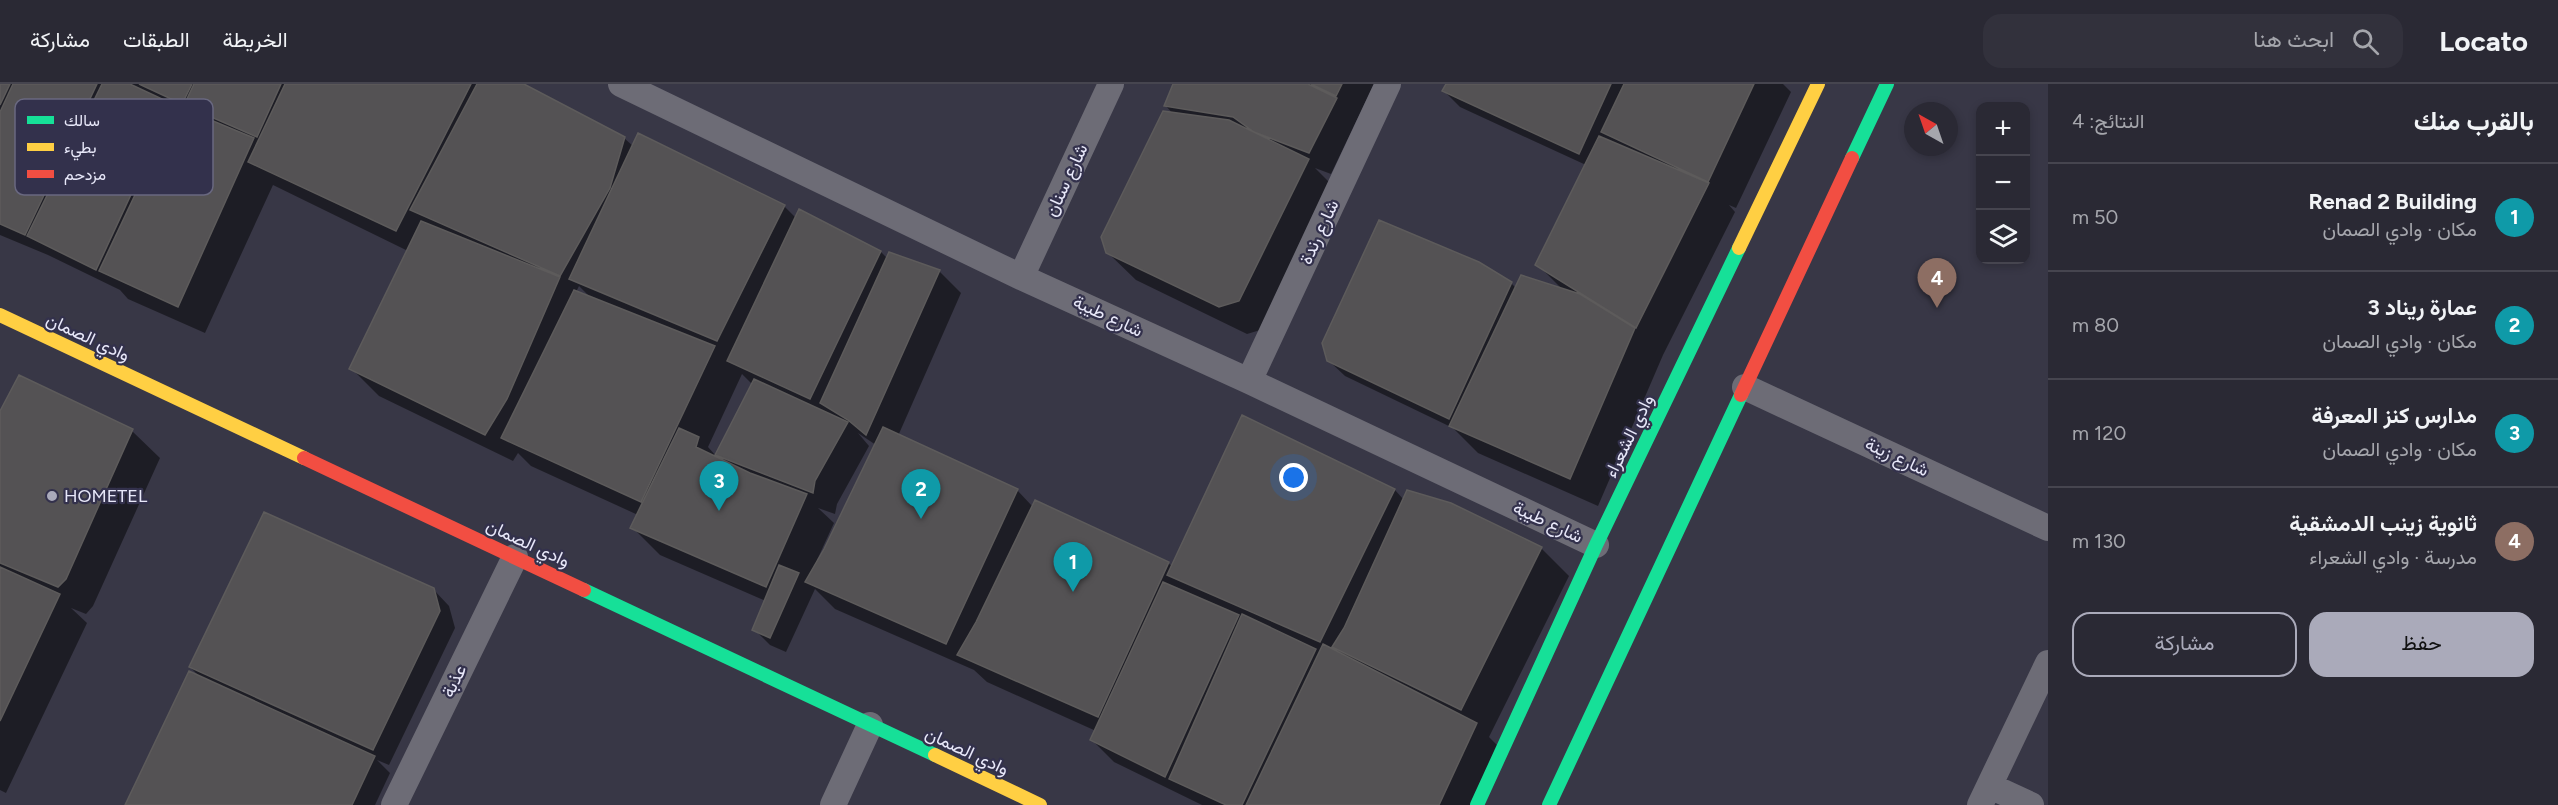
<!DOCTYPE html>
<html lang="ar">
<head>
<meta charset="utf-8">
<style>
  :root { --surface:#2a2934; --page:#32313c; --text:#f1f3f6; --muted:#a5a6ac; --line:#46454f; --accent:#aaaaba }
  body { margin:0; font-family:Figtree,Vazirmatn,sans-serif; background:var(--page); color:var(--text); direction:rtl }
  .controls { position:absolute; right:18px; top:18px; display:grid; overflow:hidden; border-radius:12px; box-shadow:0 3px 9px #0003 }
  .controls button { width:54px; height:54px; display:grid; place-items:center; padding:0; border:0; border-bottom:2px solid var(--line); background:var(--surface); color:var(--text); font:30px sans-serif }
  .compass { position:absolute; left:1904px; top:18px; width:54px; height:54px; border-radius:50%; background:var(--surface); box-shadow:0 3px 9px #0003; rotate:320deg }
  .you { position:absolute; left:1294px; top:394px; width:21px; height:21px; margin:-15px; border:4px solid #fff; border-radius:50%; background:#1a73e8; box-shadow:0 0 0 9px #1a73e833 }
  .badge { display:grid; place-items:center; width:39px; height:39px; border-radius:50%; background:var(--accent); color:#fff; font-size:20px; font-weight:700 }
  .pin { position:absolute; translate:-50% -50px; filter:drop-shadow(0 2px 3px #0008) }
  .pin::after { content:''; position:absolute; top:32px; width:21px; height:18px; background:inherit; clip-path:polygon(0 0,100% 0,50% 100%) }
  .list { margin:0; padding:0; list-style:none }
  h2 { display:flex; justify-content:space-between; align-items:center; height:78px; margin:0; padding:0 24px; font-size:26px }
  h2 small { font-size:20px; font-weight:400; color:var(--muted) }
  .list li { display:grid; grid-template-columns:39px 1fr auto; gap:18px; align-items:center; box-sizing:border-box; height:108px; padding:0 24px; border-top:2px solid var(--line) }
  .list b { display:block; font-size:22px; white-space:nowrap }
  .list p { margin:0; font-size:20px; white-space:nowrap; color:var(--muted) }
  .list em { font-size:20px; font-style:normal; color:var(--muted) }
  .actions { display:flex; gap:12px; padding:18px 24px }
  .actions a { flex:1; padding:14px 0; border:2px solid var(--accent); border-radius:18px; text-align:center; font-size:21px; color:var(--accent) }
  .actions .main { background:var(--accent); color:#111 }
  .icon { flex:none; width:33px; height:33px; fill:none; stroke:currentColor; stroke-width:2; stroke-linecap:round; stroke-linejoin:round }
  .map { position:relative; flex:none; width:2048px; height:721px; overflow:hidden; direction:ltr }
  header { display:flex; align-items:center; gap:36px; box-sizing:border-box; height:84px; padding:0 30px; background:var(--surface); border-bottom:2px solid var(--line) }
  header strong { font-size:28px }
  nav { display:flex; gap:33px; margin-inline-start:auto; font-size:21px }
  .search { width:420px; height:54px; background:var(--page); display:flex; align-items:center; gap:15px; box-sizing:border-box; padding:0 21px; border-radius:18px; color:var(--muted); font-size:22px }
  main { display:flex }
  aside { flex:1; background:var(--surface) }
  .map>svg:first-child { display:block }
  .shadow { fill:#0007; fill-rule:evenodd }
  .building { fill:#545254; stroke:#5d5b5b; stroke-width:1.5 }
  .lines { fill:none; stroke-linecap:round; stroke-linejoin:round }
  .street { stroke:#6d6c76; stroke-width:26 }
  .fast { stroke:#16e098; stroke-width:14 }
  .slow { stroke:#ffcf43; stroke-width:14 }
  .jam { stroke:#f24e42; stroke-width:14 }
  .poi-dot { fill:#aaaaba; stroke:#33314c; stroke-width:2 }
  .labels { text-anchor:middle; stroke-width:4.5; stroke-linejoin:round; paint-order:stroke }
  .street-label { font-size:18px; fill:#e8e8f9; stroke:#33314c }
  .poi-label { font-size:18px; fill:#e8e8f9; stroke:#33314c; text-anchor:start }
  .key { fill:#33314c; stroke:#696880; stroke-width:1.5 }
  .key-label { font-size:16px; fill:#e8e8f9 }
</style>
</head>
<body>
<header>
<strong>Locato</strong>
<div class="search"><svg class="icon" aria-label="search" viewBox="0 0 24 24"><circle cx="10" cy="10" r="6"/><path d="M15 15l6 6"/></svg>ابحث هنا</div>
<nav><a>الخريطة</a><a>الطبقات</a><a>مشاركة</a></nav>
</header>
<main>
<aside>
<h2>بالقرب منك<small>النتائج: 4</small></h2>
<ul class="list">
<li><span class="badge" style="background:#0f9aa8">1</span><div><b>Renad 2 Building</b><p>مكان · وادي الصمان</p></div><em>50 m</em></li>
<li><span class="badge" style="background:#0f9aa8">2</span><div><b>عمارة ريناد 3</b><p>مكان · وادي الصمان</p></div><em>80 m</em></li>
<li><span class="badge" style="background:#0f9aa8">3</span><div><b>مدارس كنز المعرفة</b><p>مكان · وادي الصمان</p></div><em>120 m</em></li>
<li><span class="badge" style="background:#8d6e63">4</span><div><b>ثانوية زينب الدمشقية</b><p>مدرسة · وادي الشعراء</p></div><em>130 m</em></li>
</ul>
<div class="actions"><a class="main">حفظ</a><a>مشاركة</a></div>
</aside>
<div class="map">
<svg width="2048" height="721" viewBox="0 0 2048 721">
  <rect width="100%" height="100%" fill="#383746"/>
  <path class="shadow" d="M0,0H520L624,54L633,62L784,122L796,134L881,168L888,175L939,187L961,209L898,352L1017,406L1033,423L1168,479L1173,483L1242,333L1395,406L1404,416L1541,464L1569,492L1489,653L1504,668L1479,721H1202L1114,678L1092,656L1096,647L987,598L974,586L835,525L815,505L786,568L770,561L754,545L766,517L660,471L632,443L638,431L531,382L518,369L513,377L379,312L351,284L408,167L273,101L205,249L128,215L120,206L48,171L0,151ZM579,202L591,214L576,208ZM742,290L752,300L716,372L708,363ZM858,349L876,361L819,477L817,476L834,439L818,424L835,430L837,420L869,362Z
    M1175,0H1374L1331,90L1315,84L1335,104L1267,244L1247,250L1136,196L1107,168L1173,30L1166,22Z
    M1447,0H1783L1791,8L1736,124L1729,121L1735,128L1663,271L1598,422L1478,369L1453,344L1345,292L1328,276L1511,199L1516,204L1563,206L1537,180L1586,81L1460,23L1444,7Z
    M19,293L132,347L160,374L93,522L86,530L71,524L87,539L6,709L0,706V330Z
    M433,505L449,522L455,544L389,681L377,676L390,689L375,721H127L201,594L190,583Z"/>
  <path class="building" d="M0,0H10L0,21Z
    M13,0H97L25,151L0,140V28Z
    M102,0H130L173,20L96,186L27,152Z
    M139,0H192L182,20Z
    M194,0H281L257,53L184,21Z
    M285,0H471L396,147L248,78Z
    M477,0H524L625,53L610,104L560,192L410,126Z
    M1173,0H1308L1337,14L1309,69L1254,48L1233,33L1164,22Z
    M1311,0H1342L1336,12Z
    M1446,0H1611L1579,70L1442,7Z
    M1624,0H1754L1708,98L1601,48Z
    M177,22L254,54L178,223L99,187Z
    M1163,27L1229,36L1309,75L1239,217L1219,223L1106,169L1101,153Z
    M638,49L785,121L717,257L569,195Z
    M1599,52L1709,99L1636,244L1535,181Z
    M799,125L881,167L810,315L727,277Z
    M1379,136L1479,178L1512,198L1449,335L1327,277L1322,259Z
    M421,137L560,193L507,315L485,351L349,285Z
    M889,168L940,186L866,351L848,336L820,319Z
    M1521,191L1580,210L1635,244L1570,395L1449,342Z
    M574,206L715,262L641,418L501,354Z
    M19,291L133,345L66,495L58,503L0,479V327Z
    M754,295L848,338L815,397L813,409L715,371Z
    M1242,331L1395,405L1320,558L1167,491Z
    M883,343L1018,405L946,560L805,498L824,465Z
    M679,344L699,353L696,363L750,389L807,410L766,503L630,444Z
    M1407,406L1451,419L1542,463L1461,626L1332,563L1344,544Z
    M1035,416L1169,478L1098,633L957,571L976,538Z
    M264,428L434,504L440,527L373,666L189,583Z
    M779,481L799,489L770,554L752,546Z
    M0,483L60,510L0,637Z
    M1163,498L1239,531L1165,693L1090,656Z
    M1242,530L1316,565L1242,721H1226L1169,695Z
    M1323,560L1477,639L1439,721H1246Z
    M189,587L375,672L352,721H125Z"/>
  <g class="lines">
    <path class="street" d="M621,0L1021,193L1249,297L1596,461
      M1021,193L1111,0
      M1249,297L1388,0
      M1745,303L2048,444
      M1990,702L2031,721
      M394,721L515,473
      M833,721L870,641
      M1980,721L2048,579"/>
    <path class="fast" d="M1852,74L1887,0
      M584,506L935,671
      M1477,721L1596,461L1739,164
      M1549,721L1741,311"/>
    <path class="slow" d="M1739,164L1818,0
      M0,231L304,374
      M935,671L1040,721"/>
    <path class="jam" d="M1741,311L1852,74
      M304,374L584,506"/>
  </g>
  <circle class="poi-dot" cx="52" cy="412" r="6"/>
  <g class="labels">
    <g class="street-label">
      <text transform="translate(1066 96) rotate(-65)" y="6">شارع سنان</text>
      <text transform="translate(1319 148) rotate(-65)" y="6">شارع رندة</text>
      <text transform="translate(1108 232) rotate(25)" y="6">شارع طيبة</text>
      <text transform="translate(88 253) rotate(25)" y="6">وادي الصمان</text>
      <text transform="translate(1629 352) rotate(-64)" y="6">وادي الشعراء</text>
      <text transform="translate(1897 373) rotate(25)" y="6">شارع زينة</text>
      <text transform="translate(1548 438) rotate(25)" y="6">شارع طيبة</text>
      <text transform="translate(528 459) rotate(25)" y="6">وادي الصمان</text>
      <text transform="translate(454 597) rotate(-64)" y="6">عذبة</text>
      <text transform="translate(967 667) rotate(25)" y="6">وادي الصمان</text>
    </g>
    <g class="poi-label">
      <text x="64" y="418">HOMETEL</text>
    </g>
  </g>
  <rect x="15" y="15" width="198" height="96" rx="9" class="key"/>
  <rect x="27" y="32" width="27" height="8" fill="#16e098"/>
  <rect x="27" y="59" width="27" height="8" fill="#ffcf43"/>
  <rect x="27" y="86" width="27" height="8" fill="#f24e42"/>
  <g class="key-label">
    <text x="64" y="42">سالك</text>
    <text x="64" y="69">بطيء</text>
    <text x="64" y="96">مزدحم</text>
  </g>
</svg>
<div class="controls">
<button>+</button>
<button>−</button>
<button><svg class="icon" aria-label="layers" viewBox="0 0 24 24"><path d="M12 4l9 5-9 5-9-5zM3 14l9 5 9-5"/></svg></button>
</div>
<svg class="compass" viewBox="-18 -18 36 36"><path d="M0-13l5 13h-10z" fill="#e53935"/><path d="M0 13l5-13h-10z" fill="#a5a6ac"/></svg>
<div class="you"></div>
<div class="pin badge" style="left:1073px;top:508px;background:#0f9aa8">1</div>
<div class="pin badge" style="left:921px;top:435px;background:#0f9aa8">2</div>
<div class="pin badge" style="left:719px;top:427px;background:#0f9aa8">3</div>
<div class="pin badge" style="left:1937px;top:224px;background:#8d6e63">4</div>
</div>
</main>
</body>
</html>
